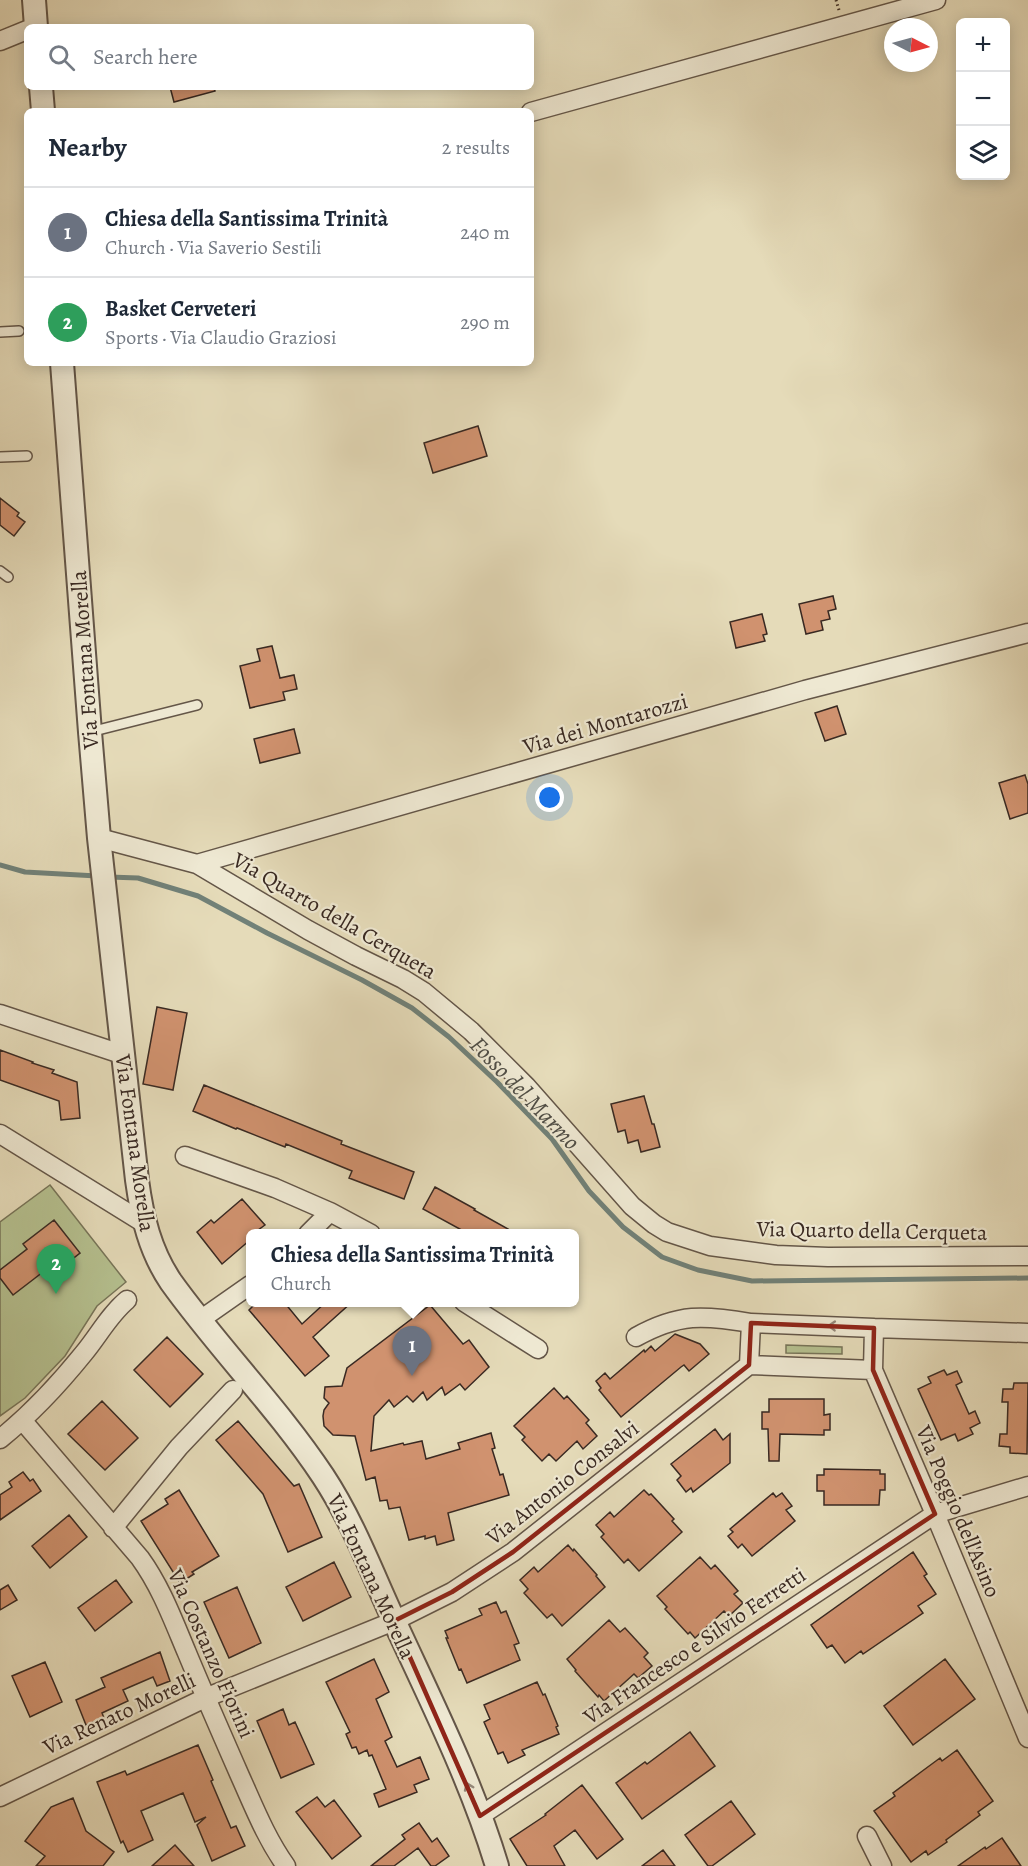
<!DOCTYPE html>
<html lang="en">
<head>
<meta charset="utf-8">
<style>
  :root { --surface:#fff; --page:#f2f2f3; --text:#1f2937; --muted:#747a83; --line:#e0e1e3; --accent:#8f2418 }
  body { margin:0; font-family:Alegreya,serif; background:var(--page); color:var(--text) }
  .controls { position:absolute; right:18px; top:18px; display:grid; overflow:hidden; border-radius:9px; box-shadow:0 3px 15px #0003 }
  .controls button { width:54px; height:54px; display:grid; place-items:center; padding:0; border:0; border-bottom:2px solid var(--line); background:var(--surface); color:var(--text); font:30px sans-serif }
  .compass { position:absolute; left:884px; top:18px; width:54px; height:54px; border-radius:50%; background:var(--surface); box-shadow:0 3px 15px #0003; rotate:96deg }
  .you { position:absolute; left:550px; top:798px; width:21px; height:21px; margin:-15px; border:4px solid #fff; border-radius:50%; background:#1a73e8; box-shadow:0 0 0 9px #1a73e833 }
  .badge { display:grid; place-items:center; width:39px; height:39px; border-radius:50%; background:var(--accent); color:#fff; font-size:20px; font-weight:700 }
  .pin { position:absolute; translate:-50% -50px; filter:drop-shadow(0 2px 3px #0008) }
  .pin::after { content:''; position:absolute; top:32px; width:21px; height:18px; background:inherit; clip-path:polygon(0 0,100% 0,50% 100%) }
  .popup { position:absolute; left:246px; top:1229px; width:333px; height:78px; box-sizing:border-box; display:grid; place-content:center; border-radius:9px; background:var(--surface); filter:drop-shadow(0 2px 4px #0005); font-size:20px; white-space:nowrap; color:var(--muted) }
  .popup b { font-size:22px; color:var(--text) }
  .popup::after { content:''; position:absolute; left:50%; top:100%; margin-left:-12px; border:12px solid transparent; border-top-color:var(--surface) }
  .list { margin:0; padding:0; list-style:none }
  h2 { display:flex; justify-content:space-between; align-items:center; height:78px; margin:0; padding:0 24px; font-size:26px }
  h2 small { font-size:20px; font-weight:400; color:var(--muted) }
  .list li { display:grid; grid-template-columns:39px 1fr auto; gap:18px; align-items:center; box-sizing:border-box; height:90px; padding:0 24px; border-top:2px solid var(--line) }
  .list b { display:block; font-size:22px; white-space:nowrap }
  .list p { margin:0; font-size:20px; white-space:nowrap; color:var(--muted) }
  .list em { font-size:20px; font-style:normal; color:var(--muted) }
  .icon { flex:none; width:33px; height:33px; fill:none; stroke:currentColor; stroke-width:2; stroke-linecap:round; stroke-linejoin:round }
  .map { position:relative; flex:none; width:1028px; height:1866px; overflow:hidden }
  .search { position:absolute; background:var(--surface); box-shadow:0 3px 15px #0003; left:24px; top:24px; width:510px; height:66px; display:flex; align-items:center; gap:15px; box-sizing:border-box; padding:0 21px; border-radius:9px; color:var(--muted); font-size:22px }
  .panel { position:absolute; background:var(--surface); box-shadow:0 3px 15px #0003; left:24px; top:108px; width:510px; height:258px; border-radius:9px }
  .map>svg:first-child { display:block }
  .green { fill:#b5c08f; stroke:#777458; stroke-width:1.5 }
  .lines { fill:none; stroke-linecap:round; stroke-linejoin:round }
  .stream { stroke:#718178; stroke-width:5 }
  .building { fill:#d0926f; stroke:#392922; stroke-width:1.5 }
  .service-casing { stroke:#645648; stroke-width:12 }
  .minor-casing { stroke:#645648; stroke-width:21 }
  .tertiary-casing { stroke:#645648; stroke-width:26 }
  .path { stroke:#392922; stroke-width:3; stroke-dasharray:1.5 3; stroke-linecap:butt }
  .service { stroke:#eee8d2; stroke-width:9 }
  .minor { stroke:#eee8d2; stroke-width:18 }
  .tertiary { stroke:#eee8d2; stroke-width:22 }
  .oneway { stroke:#94887a }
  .marked { fill:none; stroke:#8f2418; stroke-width:4.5; stroke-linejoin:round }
  .labels { text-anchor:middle; stroke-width:4.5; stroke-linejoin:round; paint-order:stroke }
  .street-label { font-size:22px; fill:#392922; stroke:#eee8d2 }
  .water-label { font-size:24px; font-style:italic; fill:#504e46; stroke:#eee8d2 }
</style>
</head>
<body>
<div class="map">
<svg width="1028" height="1866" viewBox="0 0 1028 1866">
  <rect width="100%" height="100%" fill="#e5dbb9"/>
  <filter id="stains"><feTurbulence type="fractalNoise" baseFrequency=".00333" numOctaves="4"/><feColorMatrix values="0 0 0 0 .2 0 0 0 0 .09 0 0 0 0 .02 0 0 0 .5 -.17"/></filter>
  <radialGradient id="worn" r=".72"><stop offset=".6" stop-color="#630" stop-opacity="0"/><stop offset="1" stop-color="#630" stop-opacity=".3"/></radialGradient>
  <path class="green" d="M50,1185L126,1282L97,1306L65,1356L25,1398L0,1416V1222Z
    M786,1345L842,1347V1354L786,1353Z"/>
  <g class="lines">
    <path class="stream" d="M0,865L25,872L97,876
      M109,877L138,878L198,896L267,933L362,980L412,1008L449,1037L497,1082L552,1139L589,1191L623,1227L662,1257L698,1270L752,1281L1028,1278"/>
  </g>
  <path class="building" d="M170,87H214L215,91L174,102Z
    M478,426L487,456L433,473L424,443Z
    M0,498L19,513L17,516L25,522L14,536L0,525Z
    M833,596L836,609L828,611L830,619L821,621L823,630L806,634L799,604Z
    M762,614L767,634L763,635L765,641L736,648L730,622Z
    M272,646L280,678L294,675L297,689L283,692L285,700L250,708L240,666L260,661L257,649Z
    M837,706L846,734L825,741L815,713Z
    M294,729L300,753L260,763L254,739Z
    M1025,775L1028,784V813L1010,819L999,783Z
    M157,1007L187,1013L173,1090L143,1084Z
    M0,1050L33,1062L32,1063L54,1070L52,1073L77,1082L80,1118L61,1120L59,1101L0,1080Z
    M204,1085L342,1141L341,1144L414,1172L404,1199L349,1178L352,1171L286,1144L285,1147L237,1128L236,1129L193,1111Z
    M644,1096L652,1124H654L660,1147L641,1152L638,1140L628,1143L625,1130L618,1132L611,1104Z
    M435,1187L475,1209L474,1210L515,1233H467L423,1209Z
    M242,1199L265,1225L254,1233H250V1240L222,1264L197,1232L211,1220L214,1223Z
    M54,1220L80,1253L48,1278L43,1272L13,1295L0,1278V1270L27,1249L23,1244Z
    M257,1302H284L302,1324L326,1302H352L313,1337L329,1356L305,1376L249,1310Z
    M430,1305L463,1344L469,1340L489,1367L465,1390L460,1384L445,1395L442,1387L427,1400L423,1392L413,1402L407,1396L394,1407L389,1400L374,1416L371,1451L403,1443L404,1445L422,1441L426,1459L460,1449L458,1443L491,1433L495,1448L492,1449L500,1475L503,1474L509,1495L448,1513L454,1540L437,1545L435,1536L425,1539V1536L409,1540L400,1507L389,1509L387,1500L380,1501L375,1477L366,1480L355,1436L333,1435L324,1426L323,1416L324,1410L329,1403L324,1398L325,1387L342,1386L347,1368Z
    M675,1334L700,1344L709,1354L689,1371L684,1365L681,1367L621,1417L599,1390L601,1388L596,1381L605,1373L610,1379L644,1350L645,1352L651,1346L655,1351Z
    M167,1337L203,1374L170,1407L134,1370Z
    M944,1370L947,1375L957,1371L962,1382L956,1385L969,1414L975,1411L980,1423L970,1428L973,1434L958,1441L955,1434L941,1440L918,1389L931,1383L928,1377Z
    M1014,1383H1028L1027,1454L1010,1453V1447L999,1446L1000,1434H1007L1008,1402H1002L1003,1389H1013Z
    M554,1388L564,1399L567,1396L589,1420L586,1423L597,1436L583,1449L577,1441L556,1461L549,1454L542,1461L522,1440L525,1437L514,1426Z
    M769,1399H824V1415L830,1414V1430H824V1435L780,1434L779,1461H769L768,1429H762V1412H769Z
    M102,1401L138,1438L105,1470L68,1434Z
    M238,1421L294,1486L299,1484L322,1537L288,1552L263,1494L216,1440Z
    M715,1429L723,1440L730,1434V1463L693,1492L691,1488L686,1492L677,1480L681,1476L671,1464Z
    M824,1469L880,1470V1474H885V1490H880L879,1505H824V1491H817V1475H824Z
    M23,1472L30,1481L33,1479L41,1491L0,1520V1495L12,1487L9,1482Z
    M179,1490L219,1556L192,1572L194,1574L180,1583L141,1521L168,1504L165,1499Z
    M644,1490L649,1495L651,1494L674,1519L672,1521L682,1532L639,1571L628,1559L624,1563L601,1537L604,1534L596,1525L610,1512L614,1517Z
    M773,1493L776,1497L782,1493L792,1506L786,1510L795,1521L752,1556L742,1544L738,1548L728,1536L733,1532L730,1529Z
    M69,1515L87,1537L50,1568L32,1546Z
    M568,1545L573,1551L574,1549L597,1575L596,1576L605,1587L562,1626L552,1614L547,1618L524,1593L528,1589L520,1580L534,1567L538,1572Z
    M913,1552L927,1574L924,1576L936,1594L918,1606L923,1613L863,1654L861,1651L845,1663L832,1645L827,1648L811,1625Z
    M700,1557L711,1569L715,1565L738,1591L734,1594L743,1603L729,1616L724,1611L695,1638L690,1632L688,1634L665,1609L667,1607L657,1596Z
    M334,1562L351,1597L303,1621L286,1587Z
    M116,1580L132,1602L95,1631L78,1608Z
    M8,1585L17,1600L0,1610V1590Z
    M237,1587L261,1643L229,1658L204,1602Z
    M496,1602L501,1613L506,1611L519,1643L514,1645L520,1660L467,1683L461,1669L459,1670L446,1638H448L445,1631L482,1615L479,1609Z
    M609,1620L620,1632L625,1628L648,1653L644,1657L652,1666L638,1678L634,1674L604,1701L599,1695L598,1697L575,1671L576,1670L567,1659Z
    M160,1652L170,1681L157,1686L153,1677L123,1690L128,1701L102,1713L104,1718L86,1725L76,1700L105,1687L101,1678Z
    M374,1659L389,1692L376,1699L392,1737L385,1741L397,1767L420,1757L429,1779L414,1785L417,1792L379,1807L374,1794L386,1789L372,1755L369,1756L367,1750L359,1754L356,1747L352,1748L346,1734L350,1732L326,1682Z
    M945,1659L975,1699L913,1745L884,1706Z
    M45,1662L62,1702L30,1717L12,1676Z
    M537,1682L543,1695L545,1694L558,1726L556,1727L559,1734L522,1750L525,1755L508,1763L503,1752L498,1754L484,1722L490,1719L484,1705Z
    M283,1709L289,1725L295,1722L314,1764L281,1778L257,1721Z
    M690,1732L715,1766L642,1819L616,1783L645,1762L647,1764Z
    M198,1745L213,1780L211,1781L231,1828L236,1826L245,1846L212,1861L197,1825L206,1817L195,1822L183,1793L141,1811L153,1840L128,1852L123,1841L121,1843L97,1782L125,1771L127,1775Z
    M957,1750L993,1801L978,1812L980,1815L946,1840L947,1842L928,1855L926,1851L911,1862L874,1811L895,1796L893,1793L921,1772L940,1758L942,1761Z
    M582,1785L623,1839L597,1859L575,1830L554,1846L565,1866H527L510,1839L546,1815L545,1814Z
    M317,1797L325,1807L334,1800L361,1836L332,1859L296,1812Z
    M73,1798L86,1831L114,1852L103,1866H36L45,1856L25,1841L51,1807Z
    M731,1801L755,1834L712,1866H708L685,1835Z
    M419,1823L432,1842L437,1838L449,1856L435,1866H431L418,1848L394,1866H371L405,1839L402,1835Z
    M1002,1838L1021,1866H958L985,1847L986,1849Z
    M175,1845L194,1866H152Z
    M663,1850L675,1866H642Z"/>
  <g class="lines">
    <defs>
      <path id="service" d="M0,332L19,331
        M0,457L27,456
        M0,571L8,577
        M90,732L197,705"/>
      <path id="minor" d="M0,41L27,30
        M531,112L936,0
        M99,838L197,864L308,930L356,956L403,979L424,992L471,1031L526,1086L632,1206L654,1224L667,1232L710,1246L776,1255L828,1257L1028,1256
        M197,864L805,690L1028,633
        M0,1014L124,1055
        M0,1134L144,1223
        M185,1156L275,1188L330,1212
        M308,1234L330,1212L371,1234
        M464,1302L538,1349
        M200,1320L250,1285
        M874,1328L1028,1333
        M636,1337C679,1313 704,1315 751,1323
        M873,1370L749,1365L751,1323L874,1328L873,1370L935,1514L1028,1738
        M22,1420L140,1558C161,1587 173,1620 187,1653C204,1694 222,1735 240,1776C254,1807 266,1838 286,1866
        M0,1439C31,1414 59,1384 84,1353C99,1335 109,1315 127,1300
        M113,1528L179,1447L233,1390
        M0,1797L205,1698L394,1621L452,1592L513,1552L749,1365
        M480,1816L935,1514L1028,1486
        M867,1836L882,1866"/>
      <path id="tertiary" d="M34,0L36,27
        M41,87L43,111
        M62,363L90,732L99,838L137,1180C142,1217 150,1251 171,1282C219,1349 278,1408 323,1476C354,1523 373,1576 397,1627C433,1705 472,1783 497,1866"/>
    </defs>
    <use href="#service" class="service-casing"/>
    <use href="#minor" class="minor-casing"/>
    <use href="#tertiary" class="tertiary-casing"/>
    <path class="path" d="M836,0L839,10"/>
    <use href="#service" class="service"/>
    <use href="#minor" class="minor"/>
    <use href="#tertiary" class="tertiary"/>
  </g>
  <defs><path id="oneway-shaft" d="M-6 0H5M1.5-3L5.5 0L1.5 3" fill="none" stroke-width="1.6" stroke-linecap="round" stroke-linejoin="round" transform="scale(1.5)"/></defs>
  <g class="oneway">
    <use href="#oneway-shaft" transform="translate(837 1326) rotate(-178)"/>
    <use href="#oneway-shaft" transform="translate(470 1791) rotate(-112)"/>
  </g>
  <path class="marked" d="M751,1323L874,1328L873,1370L935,1514L480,1816L394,1621L452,1592L513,1552L749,1365Z"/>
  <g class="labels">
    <g class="street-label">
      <text transform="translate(84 660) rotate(-94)" y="8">Via Fontana Morella</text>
      <text transform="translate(605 723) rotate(-16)" y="8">Via dei Montarozzi</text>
      <text transform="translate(335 915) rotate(30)" y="8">Via Quarto della Cerqueta</text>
      <text transform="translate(136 1143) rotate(82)" y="8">Via Fontana Morella</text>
      <text transform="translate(872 1230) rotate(1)" y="8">Via Quarto della Cerqueta</text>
      <text transform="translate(562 1482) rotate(-38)" y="8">Via Antonio Consalvi</text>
      <text transform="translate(959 1511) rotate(67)" y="8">Via Poggio dell'Asino</text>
      <text transform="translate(372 1576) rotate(65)" y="8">Via Fontana Morella</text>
      <text transform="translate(694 1645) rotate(-34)" y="8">Via Francesco e Silvio Ferretti</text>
      <text transform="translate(212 1653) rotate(66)" y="8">Via Costanzo Fiorini</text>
      <text transform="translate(119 1713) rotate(-25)" y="8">Via Renato Morelli</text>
    </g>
    <g class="water-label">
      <text transform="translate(525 1093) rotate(46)" y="8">Fosso del Marmo</text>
    </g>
  </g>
  <rect width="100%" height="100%" filter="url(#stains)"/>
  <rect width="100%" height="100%" fill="url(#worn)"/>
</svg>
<div class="controls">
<button>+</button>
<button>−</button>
<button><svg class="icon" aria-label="layers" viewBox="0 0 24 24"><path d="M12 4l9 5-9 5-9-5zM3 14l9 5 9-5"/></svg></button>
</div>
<svg class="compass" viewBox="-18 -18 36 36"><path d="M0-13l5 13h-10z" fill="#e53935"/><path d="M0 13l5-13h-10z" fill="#747a83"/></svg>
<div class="you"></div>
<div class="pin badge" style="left:412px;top:1376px;background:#6b7280">1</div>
<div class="popup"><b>Chiesa della Santissima Trinità</b>Church</div>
<div class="pin badge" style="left:56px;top:1294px;background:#2e9e5b">2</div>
<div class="search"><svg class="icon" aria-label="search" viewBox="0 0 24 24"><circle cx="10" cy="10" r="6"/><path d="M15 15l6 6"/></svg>Search here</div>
<section class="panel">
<h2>Nearby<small>2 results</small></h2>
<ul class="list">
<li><span class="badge" style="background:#6b7280">1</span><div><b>Chiesa della Santissima Trinità</b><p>Church · Via Saverio Sestili</p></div><em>240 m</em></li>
<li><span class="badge" style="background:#2e9e5b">2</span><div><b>Basket Cerveteri</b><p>Sports · Via Claudio Graziosi</p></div><em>290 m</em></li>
</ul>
</section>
</div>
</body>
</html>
